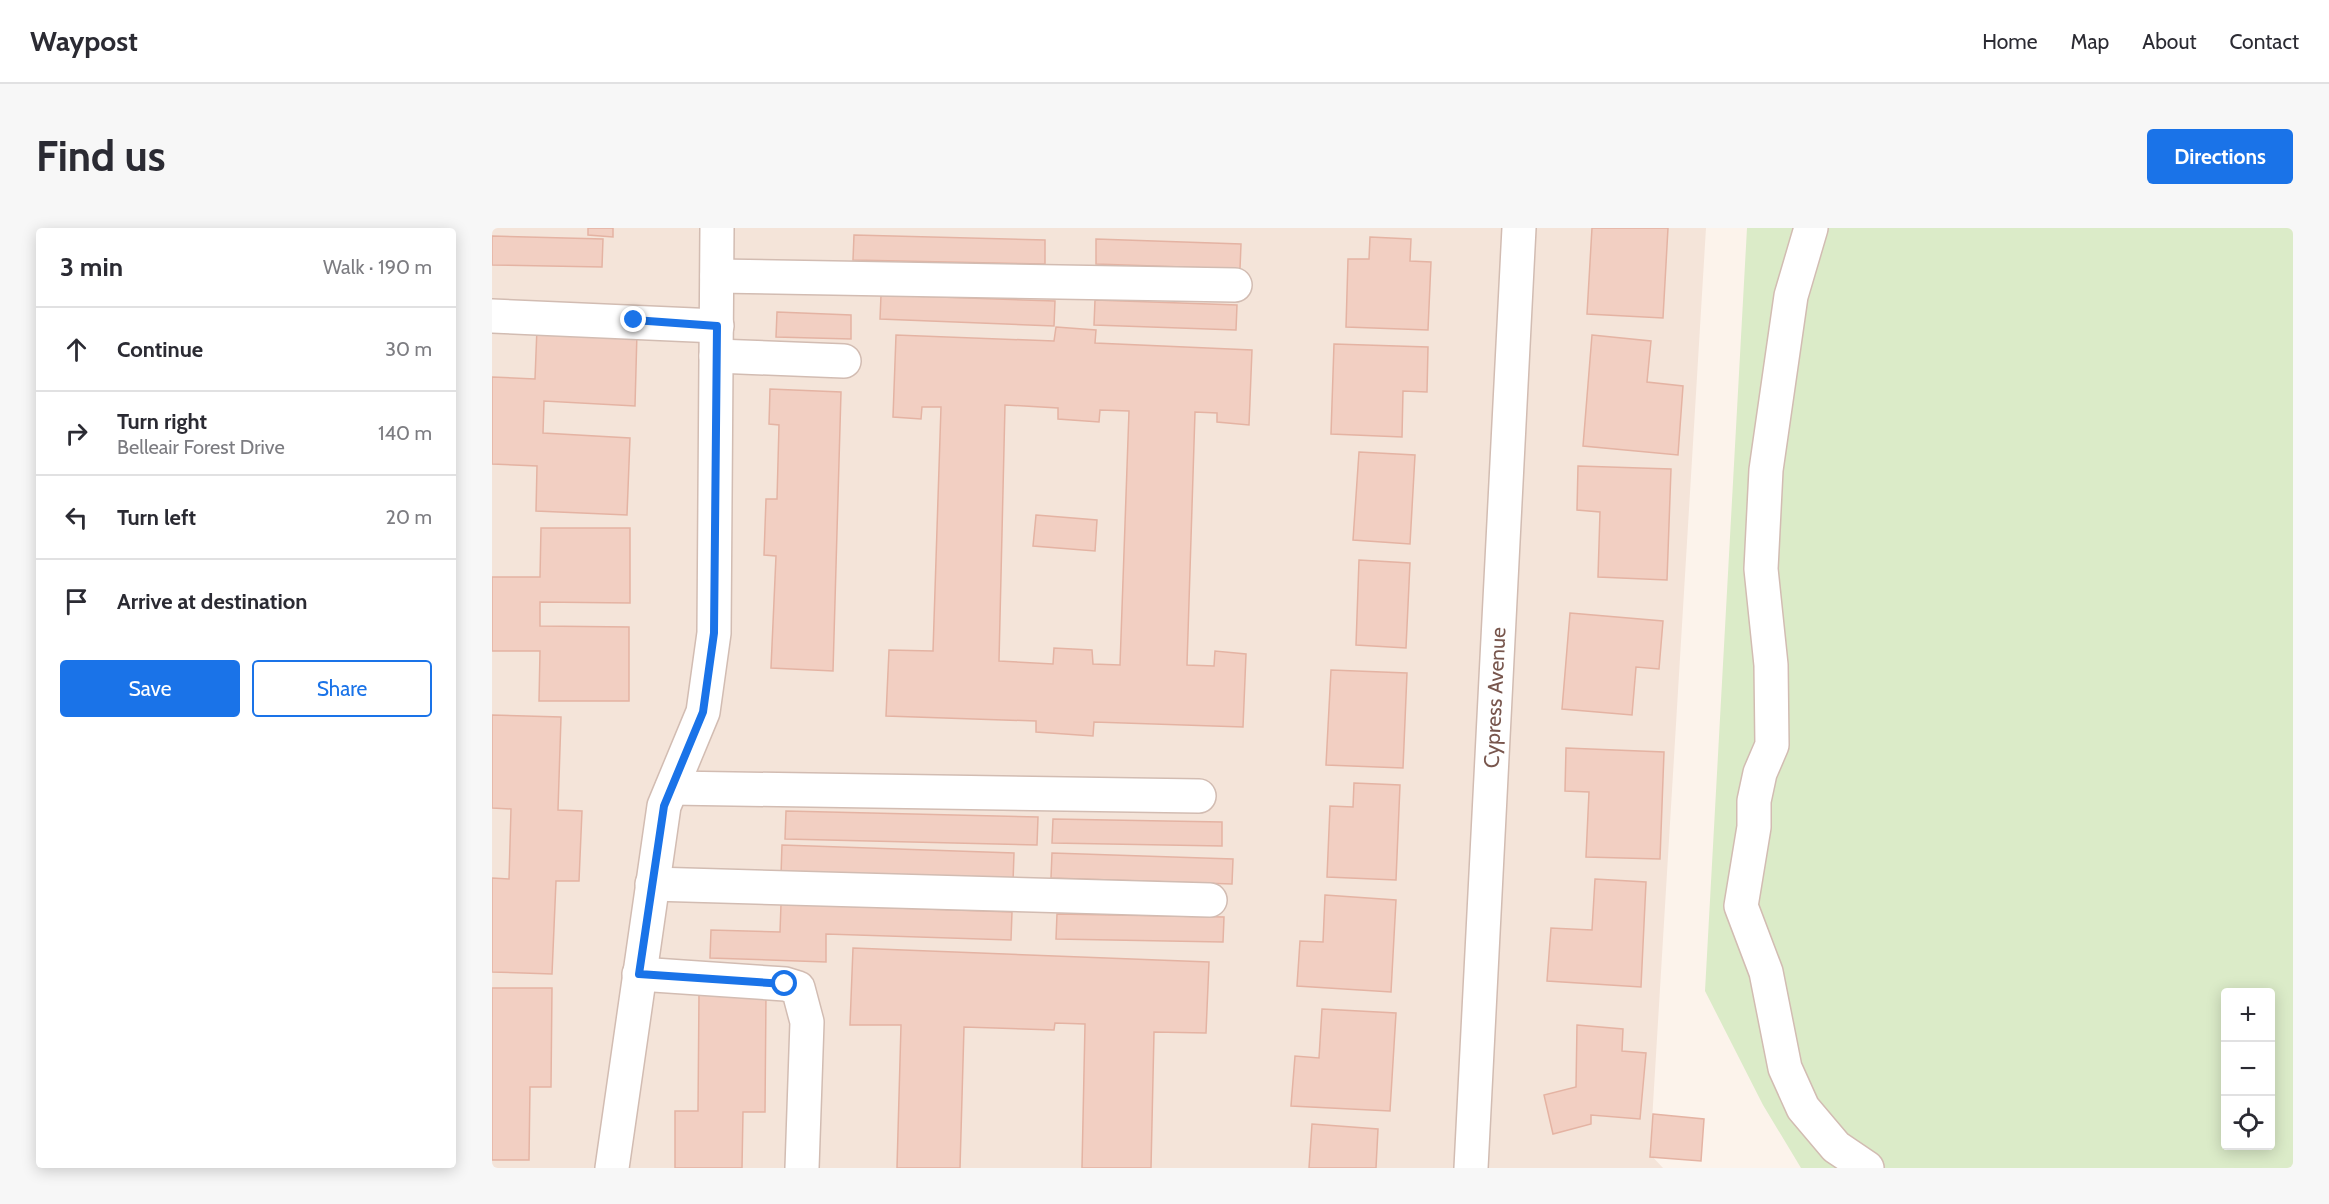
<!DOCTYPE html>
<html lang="en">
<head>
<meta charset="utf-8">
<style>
  :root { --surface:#fff; --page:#f7f7f7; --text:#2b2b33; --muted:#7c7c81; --line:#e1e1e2; --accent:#1a73e8 }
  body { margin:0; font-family:Cabin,sans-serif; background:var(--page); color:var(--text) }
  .controls { position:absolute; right:18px; bottom:18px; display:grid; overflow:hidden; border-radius:6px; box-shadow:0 3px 15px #0003 }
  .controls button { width:54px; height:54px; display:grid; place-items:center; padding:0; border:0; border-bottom:2px solid var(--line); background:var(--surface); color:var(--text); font:30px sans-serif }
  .stop { position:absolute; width:18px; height:18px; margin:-14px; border:4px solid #1a73e8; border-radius:50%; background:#fff }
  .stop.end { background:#1a73e8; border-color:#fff; box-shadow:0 2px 6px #0008 }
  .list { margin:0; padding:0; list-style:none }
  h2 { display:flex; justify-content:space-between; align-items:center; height:78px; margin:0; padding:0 24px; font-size:26px }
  h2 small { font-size:20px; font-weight:400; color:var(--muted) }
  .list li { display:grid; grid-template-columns:39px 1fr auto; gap:18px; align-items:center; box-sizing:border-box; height:84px; padding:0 24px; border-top:2px solid var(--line) }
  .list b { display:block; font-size:22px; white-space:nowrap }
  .list p { margin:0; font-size:20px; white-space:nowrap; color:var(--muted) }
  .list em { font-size:20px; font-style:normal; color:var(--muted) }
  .actions { display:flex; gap:12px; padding:18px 24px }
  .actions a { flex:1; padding:14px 0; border:2px solid var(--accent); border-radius:6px; text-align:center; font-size:21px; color:var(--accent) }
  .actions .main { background:var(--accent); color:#fff }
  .icon { flex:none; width:33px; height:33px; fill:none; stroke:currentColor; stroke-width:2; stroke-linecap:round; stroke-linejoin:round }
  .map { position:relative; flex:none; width:1801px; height:940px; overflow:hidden; border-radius:6px }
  header { display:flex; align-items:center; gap:36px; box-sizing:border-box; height:84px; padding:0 30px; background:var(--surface); border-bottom:2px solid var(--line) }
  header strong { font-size:28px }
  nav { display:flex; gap:33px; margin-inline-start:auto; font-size:21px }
  .intro { display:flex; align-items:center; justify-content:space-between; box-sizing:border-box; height:144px; padding:0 36px }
  h1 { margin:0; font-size:42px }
  .button { padding:15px 27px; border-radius:6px; background:var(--accent); color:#fff; font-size:21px; font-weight:700 }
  main { display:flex; gap:36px; padding:0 36px }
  aside { flex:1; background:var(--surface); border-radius:6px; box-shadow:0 3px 15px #0003 }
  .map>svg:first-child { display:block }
  .residential { fill:#f4e4d9 }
  .green { fill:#dbebc8; fill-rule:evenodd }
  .building { fill:#f2cfc2; stroke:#e4b3a3; stroke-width:1.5; fill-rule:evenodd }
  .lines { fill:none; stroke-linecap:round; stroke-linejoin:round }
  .minor-casing { stroke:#d2bcb2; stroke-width:36 }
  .minor { stroke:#fff; stroke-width:33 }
  .route { stroke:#1a73e8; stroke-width:8 }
  .labels { text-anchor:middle; stroke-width:6; stroke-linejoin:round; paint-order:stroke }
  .street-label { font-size:21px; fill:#78564d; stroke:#fff8f1 }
</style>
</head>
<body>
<header>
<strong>Waypost</strong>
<nav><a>Home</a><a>Map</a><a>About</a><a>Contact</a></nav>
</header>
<div class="intro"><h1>Find us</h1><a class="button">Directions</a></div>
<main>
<aside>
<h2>3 min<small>Walk · 190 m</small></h2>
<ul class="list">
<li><svg class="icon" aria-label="ahead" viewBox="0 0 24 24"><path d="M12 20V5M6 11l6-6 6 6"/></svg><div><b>Continue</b></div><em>30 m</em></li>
<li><svg class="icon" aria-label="right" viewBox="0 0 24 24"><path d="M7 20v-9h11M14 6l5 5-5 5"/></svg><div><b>Turn right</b><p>Belleair Forest Drive</p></div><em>140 m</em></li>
<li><svg class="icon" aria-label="left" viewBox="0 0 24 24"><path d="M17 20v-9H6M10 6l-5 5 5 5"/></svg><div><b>Turn left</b></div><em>20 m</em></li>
<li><svg class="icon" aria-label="arrive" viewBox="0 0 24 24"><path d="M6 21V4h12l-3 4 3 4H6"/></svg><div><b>Arrive at destination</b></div></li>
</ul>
<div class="actions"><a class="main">Save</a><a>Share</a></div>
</aside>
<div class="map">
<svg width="1801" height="940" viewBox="0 0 1801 940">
  <rect width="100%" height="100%" fill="#fcf3eb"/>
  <path class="residential" d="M0,0H209L206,403L196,479L156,575L104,940H0Z
    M241,0H1011L963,940H137L188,584L226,492L239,405Z
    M1043,0H1214L1158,926L1171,940H995Z"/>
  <path class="green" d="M1255,0H1801V940H1309L1271,877L1213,763ZM1734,764H1778V918H1734Z"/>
  <path class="building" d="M96,0H121V9L96,7Z
    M1100,0H1176L1171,90L1095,86Z
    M362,7L553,12V36L361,32Z
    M0,8L111,11L110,39L0,37Z
    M878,9L919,11L918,33L939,34L936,102L854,99L856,31H877Z
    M604,11L749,16L748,41L604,36Z
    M389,67L563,73L562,98L388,91Z
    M603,72L745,77L744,102L602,97Z
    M285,84L359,87V111L284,109Z
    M564,99L604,102L603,115L760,122L757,197L725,194V185L703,184L695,437L722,438L723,423L754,426L751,499L602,494L601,508L544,504V493L394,488L397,422L441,423L449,179H430L429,191L401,189L404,107L562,113ZM513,177L566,180V191L607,194L608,182L637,183L628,437L601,436L600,422L562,420L561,436L507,433Z
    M45,100L145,104L143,178L52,173L51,205L138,210L135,287L44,283L45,238L0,236V149L43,151Z
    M1100,107L1159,113L1155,154L1191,158L1186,227L1091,218Z
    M842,116L936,119L935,164L911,163L910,209L839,206Z
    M278,161L349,164L341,443L279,440L284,328L272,327L274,271H285L287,197L277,196Z
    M867,224L923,227L918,316L861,312Z
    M1086,238L1179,241L1175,352L1106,349L1108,284L1085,282Z
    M544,287L605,292L603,323L541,318Z
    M49,300H138V375L48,374V398L137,399V473H47L48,423H0V349H48Z
    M867,332L918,335L914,420L864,417Z
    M1078,385L1171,393L1167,441L1144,439L1140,487L1070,481Z
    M839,442L915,445L911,540L834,537Z
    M0,487L69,489L66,582L90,583L87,653H64L60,746L0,744V650L17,651L19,581L0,580Z
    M1074,520L1172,524L1168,631L1094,629L1097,564L1073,563Z
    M862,555L908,557L904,652L835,649L838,578L861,579Z
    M294,583L546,589L545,617L293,611Z
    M561,591L730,594V618L560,615Z
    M290,617L522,625L521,654L289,647Z
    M560,625L741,631L740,656L559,650Z
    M1103,651L1154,654L1149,759L1055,753L1059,700L1100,702Z
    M833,667L904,672L899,764L805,758L808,713L831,714Z
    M289,676L520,684L519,712L334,706V734L218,730L219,702L288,704Z
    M565,686L732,689L731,714L564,711Z
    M361,720L717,734L714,805L662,804L659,940H590L593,796L563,795L562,802L472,799L468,940H405L409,797H358Z
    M0,760H60L59,859H38L37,932H0Z
    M207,766H274L273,884H251L250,940H183V883H206Z
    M830,781L904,785L898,883L799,878L803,828L827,830Z
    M1085,797L1131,801L1130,823L1154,825L1148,891L1099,887V896L1061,906L1052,867L1084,859Z
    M1161,886L1212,891L1209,933L1158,929Z
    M820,896L886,901L884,940H817Z"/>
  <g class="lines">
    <defs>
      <g id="minor">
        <path d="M1319,0L1299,68L1274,242L1269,341L1279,437L1280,517L1268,545L1262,573V599L1249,678L1274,744L1293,840L1311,880L1344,919L1375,940"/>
        <path d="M225,48L743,57"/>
        <path d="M0,88L225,98"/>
        <path d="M224,128L352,133"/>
        <path d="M180,560L707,568"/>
        <path d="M160,656L718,672"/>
        <path d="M147,746L293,756L306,760L315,794L310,940"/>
        <path d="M120,940L172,578L211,484L222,405L225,0"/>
        <path id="s1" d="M979,940L1027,0"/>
      </g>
    </defs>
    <use href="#minor" class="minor-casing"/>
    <use href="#minor" class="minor"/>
  </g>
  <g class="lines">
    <path class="route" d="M142,92L225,98L222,405L211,484L172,578L147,746L293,756"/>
  </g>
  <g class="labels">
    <g class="street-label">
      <text dy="7" stroke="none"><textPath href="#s1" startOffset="471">Cypress Avenue</textPath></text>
    </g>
  </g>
</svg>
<div class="controls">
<button>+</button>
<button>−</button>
<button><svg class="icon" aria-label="locate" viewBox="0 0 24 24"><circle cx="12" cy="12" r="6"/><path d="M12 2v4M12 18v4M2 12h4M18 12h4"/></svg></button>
</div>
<div class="stop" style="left:293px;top:756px"></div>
<div class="stop end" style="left:142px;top:92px"></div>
</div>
</main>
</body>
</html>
